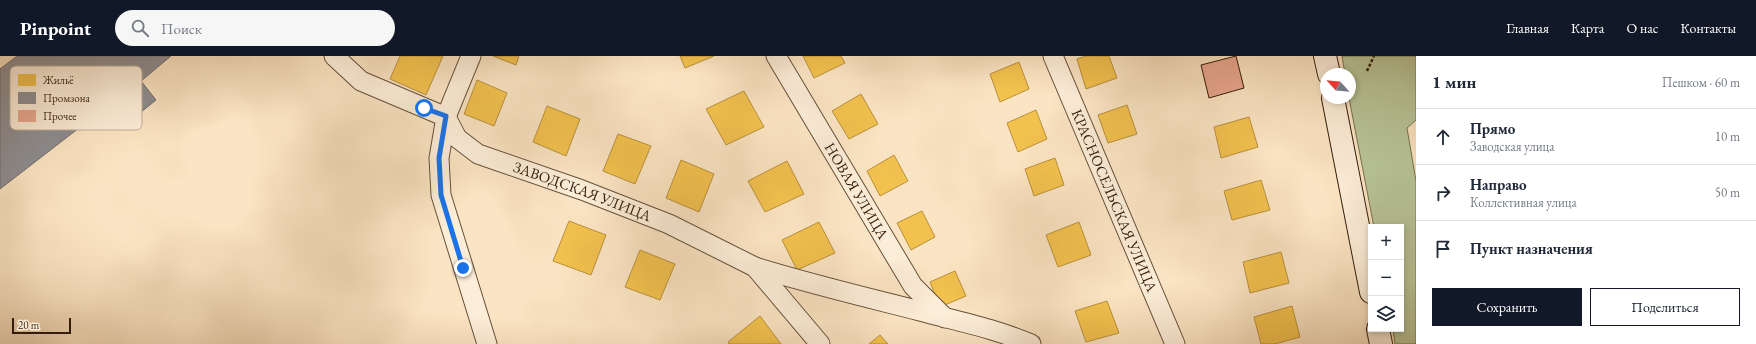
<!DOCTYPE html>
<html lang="ru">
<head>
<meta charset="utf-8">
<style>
  :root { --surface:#fff; --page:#f6f6f7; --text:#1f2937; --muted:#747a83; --line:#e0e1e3; --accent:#111827 }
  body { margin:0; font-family:"EB Garamond",serif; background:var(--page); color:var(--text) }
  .controls { position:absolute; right:12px; bottom:12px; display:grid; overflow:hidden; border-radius:0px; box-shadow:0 2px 6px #0003 }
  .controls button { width:36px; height:36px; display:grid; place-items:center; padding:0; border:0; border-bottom:1px solid var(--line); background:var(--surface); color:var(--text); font:20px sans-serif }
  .compass { position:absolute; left:1320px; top:12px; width:36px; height:36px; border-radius:50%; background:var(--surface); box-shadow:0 2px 6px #0003; rotate:296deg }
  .scale { position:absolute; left:12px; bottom:10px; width:59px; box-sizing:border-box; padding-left:4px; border:2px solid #341e0b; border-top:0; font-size:11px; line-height:14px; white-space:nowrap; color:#341e0b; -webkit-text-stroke:3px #fcedd8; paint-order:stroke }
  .stop { position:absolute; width:12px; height:12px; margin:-9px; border:3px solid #1a73e8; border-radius:50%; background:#fff }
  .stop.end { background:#1a73e8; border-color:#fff; box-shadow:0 1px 4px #0008 }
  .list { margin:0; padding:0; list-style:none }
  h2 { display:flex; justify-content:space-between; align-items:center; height:52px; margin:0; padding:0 16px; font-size:17px }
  h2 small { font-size:13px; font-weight:400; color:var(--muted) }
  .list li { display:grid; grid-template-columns:26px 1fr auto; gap:12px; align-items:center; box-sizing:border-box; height:56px; padding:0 16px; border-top:1px solid var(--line) }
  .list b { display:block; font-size:15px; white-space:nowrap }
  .list p { margin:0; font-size:13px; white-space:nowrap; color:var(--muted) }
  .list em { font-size:13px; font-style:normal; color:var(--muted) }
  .actions { display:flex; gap:8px; padding:12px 16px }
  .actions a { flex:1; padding:9px 0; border:1px solid var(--accent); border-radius:0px; text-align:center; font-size:14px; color:var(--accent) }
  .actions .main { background:var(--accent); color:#fff }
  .icon { flex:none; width:22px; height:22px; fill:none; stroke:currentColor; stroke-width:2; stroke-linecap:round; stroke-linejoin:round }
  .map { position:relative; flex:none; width:1416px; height:288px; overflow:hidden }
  header { display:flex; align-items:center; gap:24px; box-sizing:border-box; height:56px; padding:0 20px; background:var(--accent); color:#fff }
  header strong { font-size:19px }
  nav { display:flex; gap:22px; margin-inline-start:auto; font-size:14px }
  .search { width:280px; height:36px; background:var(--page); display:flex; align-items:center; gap:10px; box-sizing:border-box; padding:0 14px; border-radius:22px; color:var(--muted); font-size:15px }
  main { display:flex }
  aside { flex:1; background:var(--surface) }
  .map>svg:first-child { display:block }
  .park { fill:#b8c599; stroke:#767252 }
  .homes { fill:#f2c14e; stroke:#b9903a }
  .industry { fill:#8d8d92; stroke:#726c6a }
  .building { fill:#e9a68f; stroke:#341e0b }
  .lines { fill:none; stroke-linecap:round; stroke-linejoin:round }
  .street-casing { stroke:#665039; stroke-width:21 }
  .secondary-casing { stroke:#341e0b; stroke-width:24 }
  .path { stroke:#341e0b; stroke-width:2.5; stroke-dasharray:3 2; stroke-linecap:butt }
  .street { stroke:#fcedd8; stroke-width:19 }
  .secondary { stroke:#fcedd8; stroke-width:22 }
  .route { stroke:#1a73e8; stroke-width:5 }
  .labels { text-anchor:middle; stroke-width:4; stroke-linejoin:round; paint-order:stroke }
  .street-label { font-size:15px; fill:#341e0b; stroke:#fcedd8 }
  .key { fill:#fcedd8; stroke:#c0af9a; stroke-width:1 }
  .key-label { font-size:11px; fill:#341e0b }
</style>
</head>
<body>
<header>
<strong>Pinpoint</strong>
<div class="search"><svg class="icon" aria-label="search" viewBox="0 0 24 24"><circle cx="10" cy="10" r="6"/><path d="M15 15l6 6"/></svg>Поиск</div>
<nav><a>Главная</a><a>Карта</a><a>О нас</a><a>Контакты</a></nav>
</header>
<main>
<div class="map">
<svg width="1416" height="288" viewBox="0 0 1416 288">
  <rect width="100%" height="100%" fill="#fbe4c3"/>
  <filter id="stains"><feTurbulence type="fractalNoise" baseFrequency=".005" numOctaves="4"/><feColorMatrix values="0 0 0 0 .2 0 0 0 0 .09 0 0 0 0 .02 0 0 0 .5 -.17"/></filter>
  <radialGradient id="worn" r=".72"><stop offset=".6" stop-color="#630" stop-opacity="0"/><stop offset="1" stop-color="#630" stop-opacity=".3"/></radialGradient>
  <path class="park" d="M1342,0H1416V64L1407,72L1416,125V288H1395L1393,273H1401V171H1374L1349,42L1350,18H1345Z"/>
  <path class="homes" d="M400,0H443L426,39L390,23Z
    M493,0H519L516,9Z
    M680,0H714L685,12Z
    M803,0H841L845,7L814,22Z
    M1086,0H1109L1117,22L1086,33L1077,3Z
    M1019,6L1029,33L1000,46L990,18Z
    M477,24L507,37L494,70L464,58Z
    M744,35L764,71L726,89L706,53Z
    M861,38L878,68L849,83L832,55Z
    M1127,49L1137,78L1108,87L1098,59Z
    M547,50L580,63L566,100L533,86Z
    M1036,54L1047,83L1018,96L1007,67Z
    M1249,61L1258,91L1221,102L1214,71Z
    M618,78L651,90L635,128L603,115Z
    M894,99L908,125L880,140L867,115Z
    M1055,102L1064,129L1034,140L1025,113Z
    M681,104L714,118L699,156L666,142Z
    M787,105L804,138L765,156L748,125Z
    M1261,124L1270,154L1232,164L1224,135Z
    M922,155L935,181L911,194L897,167Z
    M569,165L606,179L591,219L553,205Z
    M819,166L835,197L797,214L782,184Z
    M1079,166L1091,199L1058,211L1046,179Z
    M640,194L675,208L660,244L625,231Z
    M1281,196L1289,227L1250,237L1243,206Z
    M955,215L966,240L940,251L930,226Z
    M1107,245L1119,277L1086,286L1075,255Z
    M1292,250L1300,281L1275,288H1261L1254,261Z
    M760,260L781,288H729L728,286Z
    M880,279L888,288H869Z"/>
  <path class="industry" d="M17,0H171L141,25L156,44L125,69L110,48L0,133V13Z"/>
  <path class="building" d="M1236,0L1244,32L1209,42L1201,9Z"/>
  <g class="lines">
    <defs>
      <g id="street">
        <path id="s1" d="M334,0L361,25L446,61L457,82L478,98L582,134L669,168L755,211L820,288"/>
        <path d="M471,0L446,61L439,102L441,139L487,288"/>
        <path id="s2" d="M776,0L913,230L945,262"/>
        <path id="s3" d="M1053,0L1175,288"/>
        <path d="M755,211C810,228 865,241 920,255C957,265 996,273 1031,288"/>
      </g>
      <path id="secondary" d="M1325,0L1329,18
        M1333,42L1371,236
        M1378,273L1381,288"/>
    </defs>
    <use href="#street" class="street-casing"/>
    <use href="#secondary" class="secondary-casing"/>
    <path class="path" d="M1367,15L1374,0"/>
    <use href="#street" class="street"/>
    <use href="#secondary" class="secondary"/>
  </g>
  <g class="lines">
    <path class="route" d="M424,52L446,60L439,102L441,139L463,212"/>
  </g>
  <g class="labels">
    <g class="street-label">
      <text dy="5" stroke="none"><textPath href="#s2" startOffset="157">НОВАЯ УЛИЦА</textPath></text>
      <text dy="5" stroke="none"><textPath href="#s1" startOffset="290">ЗАВОДСКАЯ УЛИЦА</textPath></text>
      <text dy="5" stroke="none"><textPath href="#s3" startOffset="157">КРАСНОСЕЛЬСКАЯ УЛИЦА</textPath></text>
    </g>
  </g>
  <rect x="10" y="10" width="132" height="64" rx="6" class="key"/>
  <rect x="18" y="18" width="18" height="12" fill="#f2c14e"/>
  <rect x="18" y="36" width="18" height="12" fill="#8d8d92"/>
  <rect x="18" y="54" width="18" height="12" fill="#e9a68f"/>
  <g class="key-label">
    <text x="43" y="28">Жильё</text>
    <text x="43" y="46">Промзона</text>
    <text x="43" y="64">Прочее</text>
  </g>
  <rect width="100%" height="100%" filter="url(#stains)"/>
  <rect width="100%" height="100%" fill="url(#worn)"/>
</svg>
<div class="controls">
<button>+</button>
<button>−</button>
<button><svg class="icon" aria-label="layers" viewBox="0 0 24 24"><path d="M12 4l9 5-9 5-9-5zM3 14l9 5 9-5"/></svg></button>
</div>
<svg class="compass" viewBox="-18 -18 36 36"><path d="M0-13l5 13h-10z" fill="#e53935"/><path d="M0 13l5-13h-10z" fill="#747a83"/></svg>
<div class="scale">20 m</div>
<div class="stop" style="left:424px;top:52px"></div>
<div class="stop end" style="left:463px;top:212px"></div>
</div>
<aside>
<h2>1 мин<small>Пешком · 60 m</small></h2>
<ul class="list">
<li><svg class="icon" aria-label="ahead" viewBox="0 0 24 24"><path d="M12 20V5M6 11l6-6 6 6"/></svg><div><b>Прямо</b><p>Заводская улица</p></div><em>10 m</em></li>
<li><svg class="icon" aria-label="right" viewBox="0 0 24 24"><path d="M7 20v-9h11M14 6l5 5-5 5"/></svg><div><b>Направо</b><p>Коллективная улица</p></div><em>50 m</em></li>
<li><svg class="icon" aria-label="arrive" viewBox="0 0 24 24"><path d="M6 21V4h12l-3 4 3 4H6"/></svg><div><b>Пункт назначения</b></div></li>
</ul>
<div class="actions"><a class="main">Сохранить</a><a>Поделиться</a></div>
</aside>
</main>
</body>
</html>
